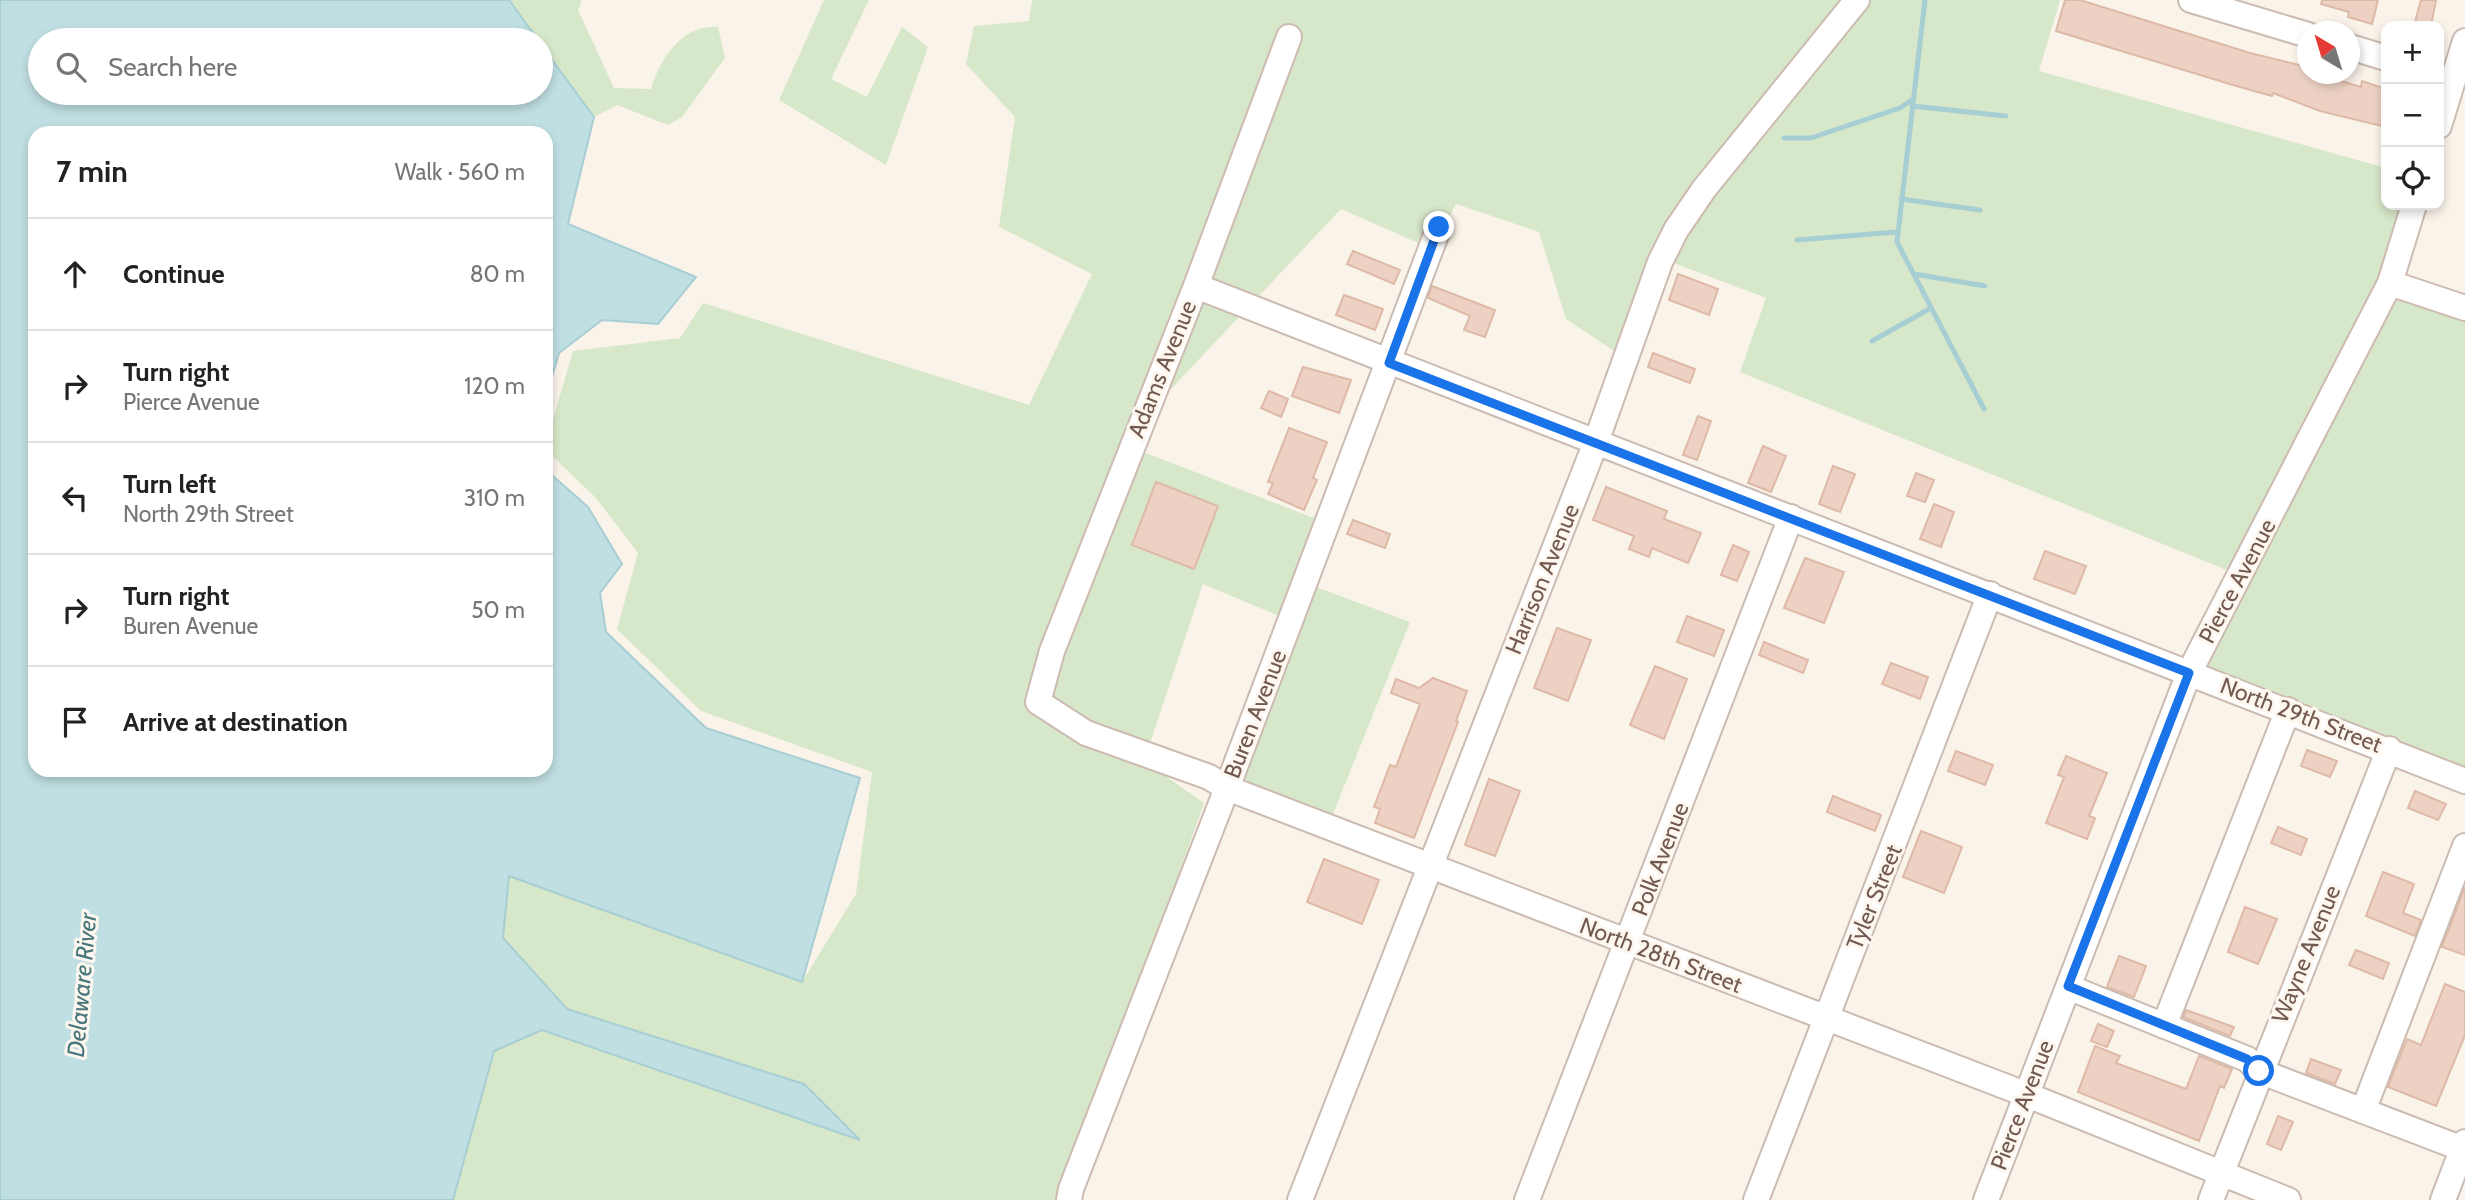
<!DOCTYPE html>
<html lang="en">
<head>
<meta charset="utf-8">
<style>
  :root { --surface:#fff; --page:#f2f2f2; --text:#222; --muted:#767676; --line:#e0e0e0 }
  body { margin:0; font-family:Cabin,sans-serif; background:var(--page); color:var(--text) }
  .controls { position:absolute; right:21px; top:21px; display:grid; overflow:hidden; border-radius:14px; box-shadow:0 4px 10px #0003 }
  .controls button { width:63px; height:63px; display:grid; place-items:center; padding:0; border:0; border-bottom:2px solid var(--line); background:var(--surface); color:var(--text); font:35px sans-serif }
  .compass { position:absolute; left:2297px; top:21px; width:63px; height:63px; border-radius:50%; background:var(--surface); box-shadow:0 4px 10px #0003; rotate:322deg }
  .stop { position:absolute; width:21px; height:21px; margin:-16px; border:5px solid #1a73e8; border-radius:50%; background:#fff }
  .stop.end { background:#1a73e8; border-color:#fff; box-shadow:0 2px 7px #0008 }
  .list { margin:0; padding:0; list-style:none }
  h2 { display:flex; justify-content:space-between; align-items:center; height:91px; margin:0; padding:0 28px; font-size:30px }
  h2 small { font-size:23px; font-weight:400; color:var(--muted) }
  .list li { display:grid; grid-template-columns:46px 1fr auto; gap:21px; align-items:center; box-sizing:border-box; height:112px; padding:0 28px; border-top:2px solid var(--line) }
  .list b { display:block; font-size:26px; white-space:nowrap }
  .list p { margin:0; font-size:23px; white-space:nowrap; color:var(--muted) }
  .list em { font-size:23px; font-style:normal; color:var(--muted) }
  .icon { flex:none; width:38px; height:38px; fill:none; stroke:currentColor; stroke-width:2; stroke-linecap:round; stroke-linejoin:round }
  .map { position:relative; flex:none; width:2465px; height:1200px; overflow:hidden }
  .search { position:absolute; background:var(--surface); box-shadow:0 4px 10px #0003; left:28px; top:28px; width:525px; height:77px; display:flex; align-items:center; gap:18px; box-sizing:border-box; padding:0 24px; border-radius:38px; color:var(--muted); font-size:26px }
  .panel { position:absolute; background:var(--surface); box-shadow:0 4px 10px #0003; left:28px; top:126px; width:525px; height:651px; border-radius:21px }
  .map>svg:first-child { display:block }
  .green { fill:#d7e7c9 }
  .water { fill:#c0dfe2; stroke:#a7ced3; stroke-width:2 }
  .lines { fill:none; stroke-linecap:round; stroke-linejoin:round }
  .stream { stroke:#a7ced3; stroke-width:5 }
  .building { fill:#edd2c4; stroke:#deb9a6; stroke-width:2 }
  .minor-casing { stroke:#ccbbb1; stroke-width:28 }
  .minor { stroke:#fff; stroke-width:24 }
  .route { stroke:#1a73e8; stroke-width:9 }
  .labels { text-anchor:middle; stroke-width:6; stroke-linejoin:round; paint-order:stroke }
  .street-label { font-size:23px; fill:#735a50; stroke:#fdf7f0 }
  .water-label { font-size:24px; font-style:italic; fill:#48777c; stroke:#fdf7f0 }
</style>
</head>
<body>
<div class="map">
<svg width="2465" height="1200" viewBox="0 0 2465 1200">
  <rect width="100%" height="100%" fill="#faf3ea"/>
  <path class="green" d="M509,0H582L578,10L614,88L651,89C660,59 682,24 718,27L725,58L682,117L668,125L617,105L594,117Z
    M824,0H869L831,79L867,97L902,27L928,47L886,165L779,100Z
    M1032,0H2060L2039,71L2386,168V205H2419L2398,278L2465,298V779L2183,668L2234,573L1740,372L1766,298L1666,260L1625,358L1566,319L1539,232L1456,204L1432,249L1341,209L1120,443L1332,525L1311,585L1410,622L1331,819L1234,782L1296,623L1203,584L1144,761L1204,803L1074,1169L1066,1200H453L494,1051L542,1030L858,1139L804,1084L567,1009L503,938L509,876L802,982L856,894L872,772L701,711L617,629L638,553L596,498L546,450V444L573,351L680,338L703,303L1029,405L1092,274L999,227L1015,117L966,64L974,26L1029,21Z"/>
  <path class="water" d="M0,0H509L538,40H40V93H541V45L594,117L568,224L696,277L658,324L602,320L559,353L546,397V133H35V770H546V470L588,507L622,564L600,593L606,632L706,728L860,778L802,982L509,876L503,938L567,1009L804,1084L860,1140L542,1030L494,1051L453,1200H0Z"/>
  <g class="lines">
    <path class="stream" d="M1925,0L1897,242L1984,409
      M1912,106L2006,116
      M1784,138H1811L1900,108L1913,99
      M1901,199L1980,210
      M1797,240L1896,232
      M1914,274L1985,286
      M1872,341L1931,308"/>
  </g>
  <path class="building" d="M2065,0H2080L2250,53L2307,67V74H2318L2361,87L2362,81L2386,89V127L2320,111L2273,93L2272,96L2233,85L2056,31Z
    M2322,0H2378L2372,24L2348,17L2349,12L2321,4Z
    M2421,0H2436L2431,26H2414Z
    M1353,251L1400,270L1394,284L1347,264Z
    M1678,274L1718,289L1709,315L1669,300Z
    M1432,286L1495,310L1485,337L1464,330L1470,316L1428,298Z
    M1344,295L1383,309L1375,330L1336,315Z
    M1653,353L1695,369L1690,383L1648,367Z
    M1303,367L1351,380L1339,413L1292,396Z
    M1269,391L1288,399L1281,417L1261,408Z
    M1698,416L1711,421L1697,460L1683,455Z
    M1289,428L1327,442L1313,478L1317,480L1304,510L1268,494L1273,483L1268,482Z
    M1763,446L1786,456L1771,492L1748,483Z
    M1833,466L1855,474L1840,512L1819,504Z
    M1916,473L1934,480L1925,502L1907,496Z
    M1156,482L1218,506L1194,569L1132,545Z
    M1606,487L1667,511L1664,519L1701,533L1688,563L1652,548L1649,557L1629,549L1634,536L1593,520Z
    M1934,504L1954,512L1941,547L1920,539Z
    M1353,520L1390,534L1385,548L1347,534Z
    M1733,545L1749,552L1737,581L1721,575Z
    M2045,551L2086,566L2075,594L2034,579Z
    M1805,558L1844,572L1824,623L1784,608Z
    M1687,616L1724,630L1714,656L1677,642Z
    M1557,628L1591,640L1568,701L1534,688Z
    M1764,642L1808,660L1803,673L1759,655Z
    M1891,663L1928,677L1920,699L1882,684Z
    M1655,666L1687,679L1664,739L1630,725Z
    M1433,678L1467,691L1456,721L1458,722L1414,838L1375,823L1380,809L1374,807L1390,765L1396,767L1420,704L1391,693L1396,679L1419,688Z
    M2307,750L2337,761L2330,777L2301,766Z
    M1956,751L1993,765L1985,785L1948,771Z
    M2066,756L2107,773L2089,816L2095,818L2087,839L2046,823L2064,777L2058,775Z
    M1489,779L1520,791L1495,856L1465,845Z
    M2415,791L2446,804L2438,820L2408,808Z
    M1833,796L1881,815L1875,831L1827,812Z
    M2278,827L2307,839L2301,855L2271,843Z
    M1921,831L1962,847L1944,893L1903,877Z
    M1324,859L1379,880L1362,924L1307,902Z
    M2383,872L2414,884L2403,913L2421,920L2415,936L2366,916Z
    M2465,887V955L2442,947Z
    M2245,907L2277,919L2258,964L2228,952Z
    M2356,950L2389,963L2383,979L2349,965Z
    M2119,956L2146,966L2134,997L2107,987Z
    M2445,984L2465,992V1035L2436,1106L2388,1087L2407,1039L2421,1045Z
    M2186,1010L2234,1027L2230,1036L2183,1017Z
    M2098,1024L2114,1031L2107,1047L2091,1041Z
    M2095,1046L2120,1056L2116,1063L2186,1089L2199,1056L2232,1069L2224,1088L2220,1086L2199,1141L2078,1092Z
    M2311,1059L2341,1070L2335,1084L2306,1073Z
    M2278,1116L2293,1122L2281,1150L2267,1144Z"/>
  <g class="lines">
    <defs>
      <path id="minor" d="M2191,0L2308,35
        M1289,37L1196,286L1052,651L1038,702L1086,733L1209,777L1227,788L2025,1094L2288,1200
        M2350,47L2386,58
        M2439,126L2465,41
        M2390,283L2465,308
        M1196,286L2465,781
        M2068,987L2247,1059L2259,1071L2463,1149
        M2164,1026L2288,710
        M2363,1111L2465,846
        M1069,1200L1071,1189L1227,788L1439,227
        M1300,1200L1596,442L1660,262L1676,230L1704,189L1857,0
        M1527,1200L1791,517
        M1756,1200L1990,594
        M1986,1200L2189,673L2390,283L2414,205
        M2211,1200L2389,749
        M2443,1200L2465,1142"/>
    </defs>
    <use href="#minor" class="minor-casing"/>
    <use href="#minor" class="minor"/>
  </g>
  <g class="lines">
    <path class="route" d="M1439,227L1389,363L2189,673L2068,986L2247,1059L2259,1071"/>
  </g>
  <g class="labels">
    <g class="street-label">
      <text transform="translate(1162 369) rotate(-68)" y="8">Adams Avenue</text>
      <text transform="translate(1542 579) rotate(-68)" y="8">Harrison Avenue</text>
      <text transform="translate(2237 581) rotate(-62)" y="8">Pierce Avenue</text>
      <text transform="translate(1255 714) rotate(-69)" y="8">Buren Avenue</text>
      <text transform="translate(2301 715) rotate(21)" y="8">North 29th Street</text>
      <text transform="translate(1660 859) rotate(-69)" y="8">Polk Avenue</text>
      <text transform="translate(1874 897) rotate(-68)" y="8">Tyler Street</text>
      <text transform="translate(2306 954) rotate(-68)" y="8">Wayne Avenue</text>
      <text transform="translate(1661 955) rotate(21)" y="8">North 28th Street</text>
      <text transform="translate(2022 1105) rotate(-69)" y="8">Pierce Avenue</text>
    </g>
    <g class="water-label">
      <text transform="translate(82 985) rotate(-85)" y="8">Delaware River</text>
    </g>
  </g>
</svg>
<div class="controls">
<button>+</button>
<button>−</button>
<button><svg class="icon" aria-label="locate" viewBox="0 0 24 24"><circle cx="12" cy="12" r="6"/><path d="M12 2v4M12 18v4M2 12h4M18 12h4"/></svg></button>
</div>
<svg class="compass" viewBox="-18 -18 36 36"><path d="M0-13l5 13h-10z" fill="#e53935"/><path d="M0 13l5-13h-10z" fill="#767676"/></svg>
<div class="stop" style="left:2259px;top:1071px"></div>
<div class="stop end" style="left:1439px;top:227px"></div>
<div class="search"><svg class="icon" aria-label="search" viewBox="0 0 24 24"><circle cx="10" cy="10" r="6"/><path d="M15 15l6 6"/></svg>Search here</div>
<section class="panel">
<h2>7 min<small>Walk · 560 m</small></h2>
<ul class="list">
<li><svg class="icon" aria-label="ahead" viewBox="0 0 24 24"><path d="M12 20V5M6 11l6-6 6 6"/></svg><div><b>Continue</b></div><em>80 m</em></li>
<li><svg class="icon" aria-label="right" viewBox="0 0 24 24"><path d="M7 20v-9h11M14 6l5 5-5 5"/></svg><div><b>Turn right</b><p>Pierce Avenue</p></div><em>120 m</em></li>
<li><svg class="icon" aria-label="left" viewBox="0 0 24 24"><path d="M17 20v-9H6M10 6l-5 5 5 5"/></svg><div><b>Turn left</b><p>North 29th Street</p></div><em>310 m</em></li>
<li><svg class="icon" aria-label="right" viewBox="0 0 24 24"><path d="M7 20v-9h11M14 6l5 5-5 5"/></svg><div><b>Turn right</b><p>Buren Avenue</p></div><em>50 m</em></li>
<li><svg class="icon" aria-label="arrive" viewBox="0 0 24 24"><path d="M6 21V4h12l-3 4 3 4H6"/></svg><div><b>Arrive at destination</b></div></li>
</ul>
</section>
</div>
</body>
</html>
